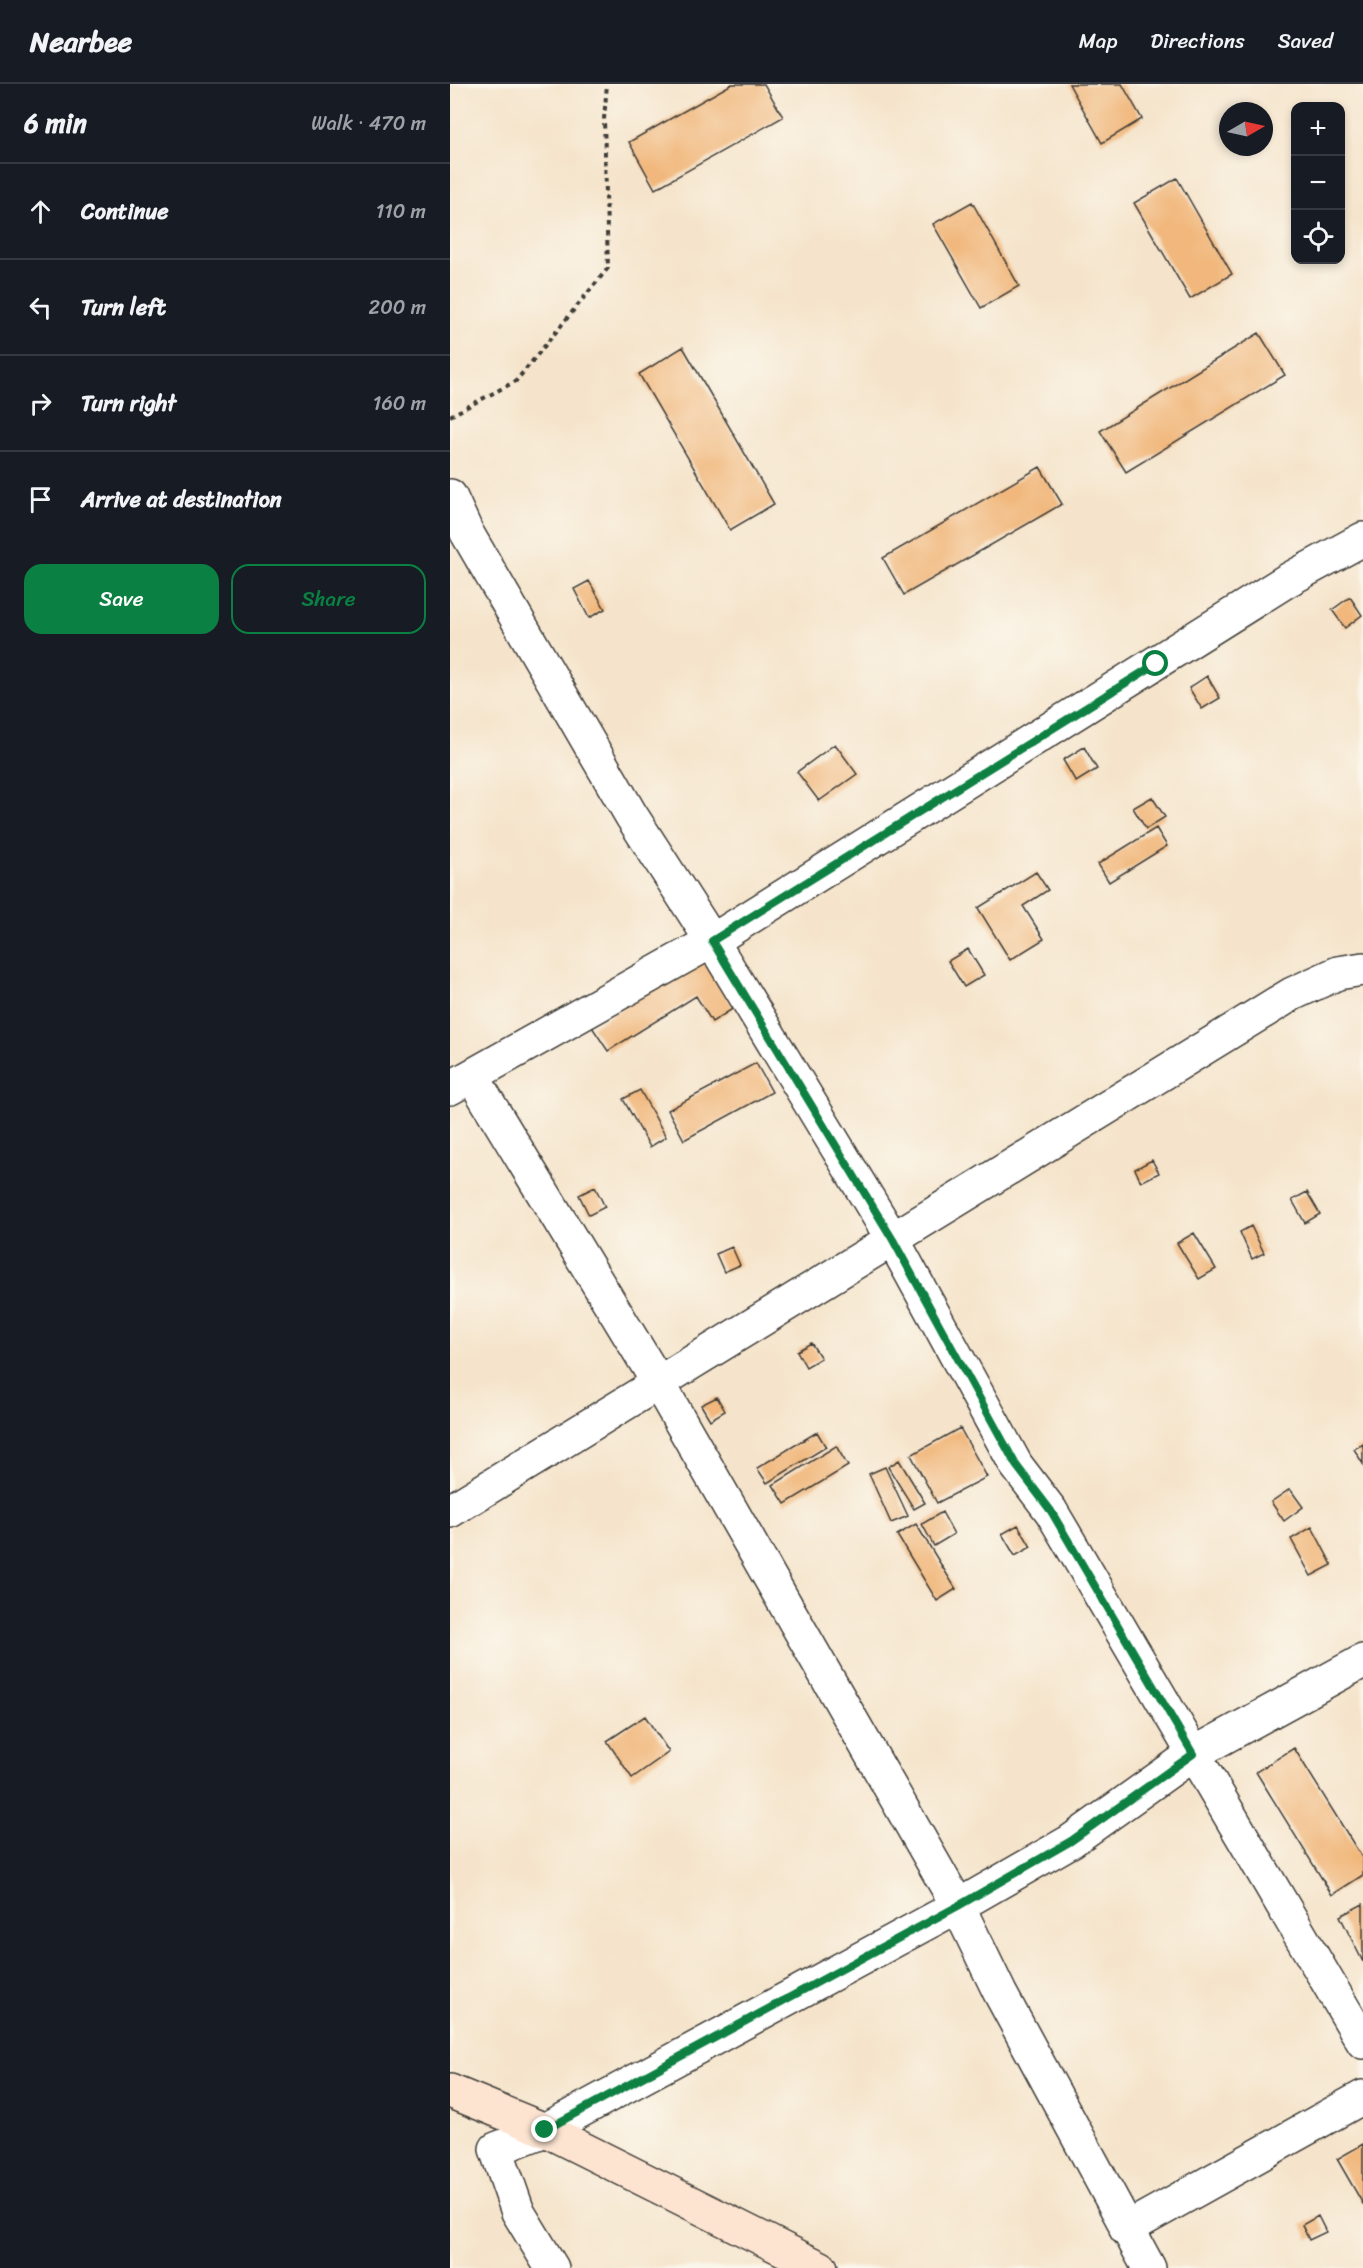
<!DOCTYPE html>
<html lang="en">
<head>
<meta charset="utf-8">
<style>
  :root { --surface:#171b24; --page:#242831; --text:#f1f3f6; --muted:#9ea1a6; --line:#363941; --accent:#0b8043 }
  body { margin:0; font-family:Sriracha,sans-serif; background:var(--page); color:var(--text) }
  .controls { position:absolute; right:18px; top:18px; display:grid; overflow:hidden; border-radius:12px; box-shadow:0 3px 9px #0003 }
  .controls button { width:54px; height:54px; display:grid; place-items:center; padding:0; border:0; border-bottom:2px solid var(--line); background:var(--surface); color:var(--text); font:30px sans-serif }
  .compass { position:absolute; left:769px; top:18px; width:54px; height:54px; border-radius:50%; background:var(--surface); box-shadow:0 3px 9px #0003; rotate:81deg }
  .stop { position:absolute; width:18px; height:18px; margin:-14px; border:4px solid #0b8043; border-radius:50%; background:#fff }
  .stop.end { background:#0b8043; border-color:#fff; box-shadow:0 2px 6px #0008 }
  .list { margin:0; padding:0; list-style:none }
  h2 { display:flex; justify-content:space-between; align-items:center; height:78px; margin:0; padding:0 24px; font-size:26px }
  h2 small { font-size:20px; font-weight:400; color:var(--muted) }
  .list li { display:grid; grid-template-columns:39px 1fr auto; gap:18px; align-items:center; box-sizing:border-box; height:96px; padding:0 24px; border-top:2px solid var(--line) }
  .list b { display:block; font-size:22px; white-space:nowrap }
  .list em { font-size:20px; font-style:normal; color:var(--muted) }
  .actions { display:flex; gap:12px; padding:18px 24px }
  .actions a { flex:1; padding:14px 0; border:2px solid var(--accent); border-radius:18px; text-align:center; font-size:21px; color:var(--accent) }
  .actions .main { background:var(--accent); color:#fff }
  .icon { flex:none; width:33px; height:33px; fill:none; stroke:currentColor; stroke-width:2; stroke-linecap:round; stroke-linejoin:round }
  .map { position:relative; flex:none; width:913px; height:2184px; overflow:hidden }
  header { display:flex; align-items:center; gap:36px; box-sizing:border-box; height:84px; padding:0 30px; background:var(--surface); border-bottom:2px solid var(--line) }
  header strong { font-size:28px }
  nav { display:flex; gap:33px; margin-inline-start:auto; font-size:21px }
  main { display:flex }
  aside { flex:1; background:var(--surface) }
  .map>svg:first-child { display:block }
  .building { fill:#f1b77b }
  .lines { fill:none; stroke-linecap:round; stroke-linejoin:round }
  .street-casing { stroke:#3d3a36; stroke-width:36 }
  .secondary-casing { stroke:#3d3a36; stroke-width:36 }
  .path { stroke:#3d3a36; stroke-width:4; stroke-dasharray:4.5 4.5; stroke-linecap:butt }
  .street { stroke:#fff; stroke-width:33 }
  .secondary { stroke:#fde4d1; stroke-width:33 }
  .route { stroke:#0b8043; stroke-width:8 }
</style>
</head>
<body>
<header>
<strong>Nearbee</strong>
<nav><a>Map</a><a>Directions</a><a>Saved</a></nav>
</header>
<main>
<aside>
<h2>6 min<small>Walk · 470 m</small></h2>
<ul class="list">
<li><svg class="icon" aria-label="ahead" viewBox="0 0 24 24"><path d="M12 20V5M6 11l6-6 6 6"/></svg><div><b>Continue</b></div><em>110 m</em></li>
<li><svg class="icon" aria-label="left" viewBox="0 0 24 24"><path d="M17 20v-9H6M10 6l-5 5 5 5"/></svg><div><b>Turn left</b></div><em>200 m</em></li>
<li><svg class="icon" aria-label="right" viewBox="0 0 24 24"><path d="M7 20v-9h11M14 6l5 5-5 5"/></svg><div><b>Turn right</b></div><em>160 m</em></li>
<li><svg class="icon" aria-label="arrive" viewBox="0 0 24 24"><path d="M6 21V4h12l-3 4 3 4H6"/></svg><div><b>Arrive at destination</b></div></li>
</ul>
<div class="actions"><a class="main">Save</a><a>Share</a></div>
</aside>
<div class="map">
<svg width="913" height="2184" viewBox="0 0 913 2184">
  <rect width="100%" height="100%" fill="#fbf7ec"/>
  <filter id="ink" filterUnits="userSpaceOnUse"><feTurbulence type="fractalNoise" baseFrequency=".0167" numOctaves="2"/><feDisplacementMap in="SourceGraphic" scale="12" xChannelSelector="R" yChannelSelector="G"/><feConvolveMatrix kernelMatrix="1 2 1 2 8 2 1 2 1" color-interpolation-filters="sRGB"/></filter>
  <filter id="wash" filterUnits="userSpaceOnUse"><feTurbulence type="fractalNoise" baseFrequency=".008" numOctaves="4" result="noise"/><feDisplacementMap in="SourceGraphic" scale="24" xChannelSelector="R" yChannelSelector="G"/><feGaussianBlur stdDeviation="1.35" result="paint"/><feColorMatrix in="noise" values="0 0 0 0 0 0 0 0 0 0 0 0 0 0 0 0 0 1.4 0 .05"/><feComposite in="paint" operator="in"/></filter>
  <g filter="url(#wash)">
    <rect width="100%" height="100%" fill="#f5e4cb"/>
    <g id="blocks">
      <path class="building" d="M282,0H314L333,33L205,105L179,58Z
        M619,0H672L692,35L652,59Z
        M727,94L782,190L740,215L684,119Z
        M522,118L569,202L531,224L483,140Z
        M809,249L835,291L676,388L650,347Z
        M233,263L324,420L280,446L189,290Z
        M590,383L612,420L454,511L433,474Z
        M139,497L155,525L139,534L124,505Z
        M900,513L912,531L895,544L882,526Z
        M757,592L770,614L752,625L739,604Z
        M385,660L407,690L369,717L347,688Z
        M634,663L647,685L626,698L613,676Z
        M702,713L715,733L696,745L683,724Z
        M706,744L717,762L659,798L648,780Z
        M586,788L598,806L573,822L594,855L560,876L528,824Z
        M518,865L534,891L514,903L498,877Z
        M253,874L284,924L262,938L246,912L158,967L142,943Z
        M306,979L322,1008L234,1056L218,1026Z
        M190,1006L216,1053L200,1063L173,1015Z
        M702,1076L709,1089L691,1098L685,1085Z
        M145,1103L155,1123L139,1131L129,1111Z
        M857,1108L870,1130L855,1139L842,1116Z
        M801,1142L814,1169L802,1175L790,1148Z
        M744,1149L766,1185L749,1195L727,1159Z
        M282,1163L290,1181L274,1188L266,1170Z
        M361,1259L371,1274L356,1283L347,1267Z
        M267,1313L275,1327L260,1336L251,1321Z
        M510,1344L537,1393L487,1419L461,1371Z
        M367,1348L376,1363L317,1399L307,1384Z
        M913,1360V1380L904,1365Z
        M386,1362L398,1382L335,1420L323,1401Z
        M449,1376L475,1419L464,1425L438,1383Z
        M435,1383L458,1432L441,1439L419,1390Z
        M840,1405L853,1423L834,1437L821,1418Z
        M492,1428L504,1450L484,1462L472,1440Z
        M466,1440L506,1505L487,1517L447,1451Z
        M568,1441L581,1463L565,1472L552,1450Z
        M862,1443L882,1481L861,1492L841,1455Z
        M195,1632L219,1668L182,1694L157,1657Z
        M844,1664L913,1775V1791L882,1811L806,1688Z
        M913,1820V1878L890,1832Z
        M913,2060V2120L887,2075Z
        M868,2132L876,2148L859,2156L852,2141Z"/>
    </g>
  </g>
  <g filter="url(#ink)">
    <use href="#blocks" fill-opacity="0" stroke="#3d3a36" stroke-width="1.5"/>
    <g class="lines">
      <defs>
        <path id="street" d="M0,412L17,449L181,731L262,857L443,1156L566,1381L601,1427L913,1958
          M22,992L209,1300L508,1822L550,1909L699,2184
          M0,1004L262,857L836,497L913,455
          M0,1427L842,910L888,889L913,885
          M676,2145L913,2013
          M102,2184L68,2128L46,2065L95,2046L508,1822L621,1757L743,1670L913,1577"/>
        <path id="secondary" d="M0,2007L95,2046L371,2184"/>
      </defs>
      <use href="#street" class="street-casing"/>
      <use href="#secondary" class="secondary-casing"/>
      <path class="path" d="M0,332L66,297L158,184L154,35L157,0"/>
      <use href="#street" class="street"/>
      <use href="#secondary" class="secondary"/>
    </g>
  </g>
  <g class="lines" filter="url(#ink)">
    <path class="route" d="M95,2046L508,1822L621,1757L743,1670L601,1427L566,1381L443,1156L262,857L706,580"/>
  </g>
</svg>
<div class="controls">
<button>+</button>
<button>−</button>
<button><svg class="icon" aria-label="locate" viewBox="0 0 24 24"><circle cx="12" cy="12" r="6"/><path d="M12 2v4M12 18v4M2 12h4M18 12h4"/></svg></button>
</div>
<svg class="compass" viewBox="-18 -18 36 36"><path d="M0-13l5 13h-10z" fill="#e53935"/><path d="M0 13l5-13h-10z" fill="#9ea1a6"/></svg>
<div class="stop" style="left:706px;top:580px"></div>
<div class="stop end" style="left:95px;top:2046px"></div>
</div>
</main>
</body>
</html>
